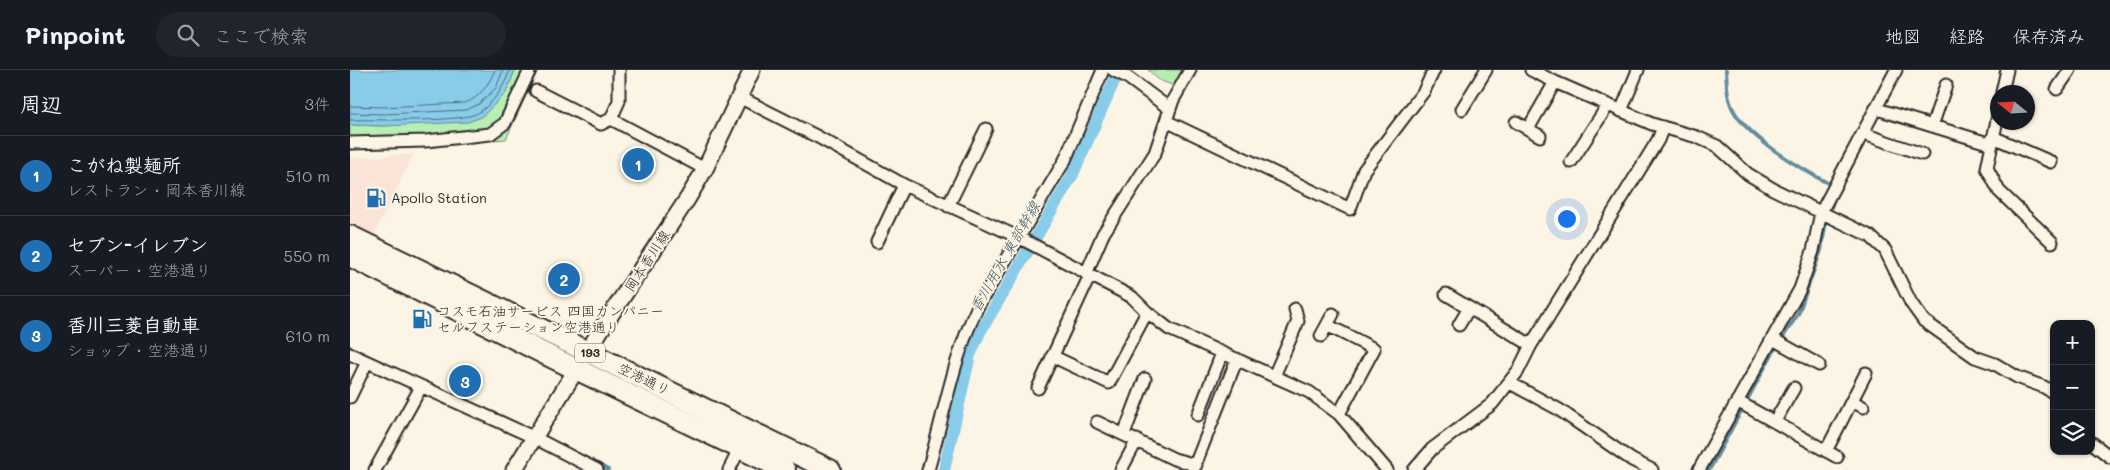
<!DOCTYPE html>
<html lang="ja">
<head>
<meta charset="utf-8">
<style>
  :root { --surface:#171b24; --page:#20242c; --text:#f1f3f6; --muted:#9ea1a6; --line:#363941; --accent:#1f6fb2 }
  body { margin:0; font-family:Mali,"Klee One",sans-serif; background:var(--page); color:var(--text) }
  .controls { position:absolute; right:15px; bottom:15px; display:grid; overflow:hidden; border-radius:10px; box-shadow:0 1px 4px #0004 }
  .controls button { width:45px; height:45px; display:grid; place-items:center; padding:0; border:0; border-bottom:1px solid var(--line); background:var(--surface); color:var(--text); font:25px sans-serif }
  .compass { position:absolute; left:1640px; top:15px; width:45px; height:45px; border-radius:50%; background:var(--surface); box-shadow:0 1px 4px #0004; rotate:288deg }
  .you { position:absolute; left:1216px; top:148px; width:18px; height:18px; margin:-12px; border:4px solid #fff; border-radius:50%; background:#1a73e8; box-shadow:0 0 0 8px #1a73e833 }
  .badge { display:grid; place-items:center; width:32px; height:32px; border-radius:50%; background:var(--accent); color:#fff; font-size:16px; font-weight:700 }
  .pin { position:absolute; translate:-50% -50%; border:2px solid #fff; box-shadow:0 1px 5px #0006 }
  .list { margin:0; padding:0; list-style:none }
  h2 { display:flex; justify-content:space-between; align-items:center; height:65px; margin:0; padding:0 20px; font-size:21px }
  h2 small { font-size:16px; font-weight:400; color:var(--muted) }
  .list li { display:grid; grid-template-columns:32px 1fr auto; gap:15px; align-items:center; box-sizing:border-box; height:80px; padding:0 20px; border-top:1px solid var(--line) }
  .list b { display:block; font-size:19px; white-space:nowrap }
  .list p { margin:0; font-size:16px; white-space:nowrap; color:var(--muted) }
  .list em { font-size:16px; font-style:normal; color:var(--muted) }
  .icon { flex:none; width:28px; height:28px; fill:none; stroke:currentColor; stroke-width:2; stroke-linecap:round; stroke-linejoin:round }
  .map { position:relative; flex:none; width:1760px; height:400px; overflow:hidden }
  header { display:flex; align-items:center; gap:30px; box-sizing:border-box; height:70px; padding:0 25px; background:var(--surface); border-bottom:1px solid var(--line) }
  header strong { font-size:24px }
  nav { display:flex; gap:28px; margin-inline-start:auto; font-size:18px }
  .search { width:350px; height:45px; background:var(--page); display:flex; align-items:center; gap:12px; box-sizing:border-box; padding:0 18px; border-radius:28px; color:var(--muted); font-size:19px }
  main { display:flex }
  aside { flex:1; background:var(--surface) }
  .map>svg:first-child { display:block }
  .built { fill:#fbe4d7 }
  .green { fill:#b8eeb1; stroke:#728c6e }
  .water { fill:#88cce9; stroke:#638c9d }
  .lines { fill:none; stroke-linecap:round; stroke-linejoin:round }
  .shore { stroke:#506b77; stroke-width:1 }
  .stream { stroke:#638c9d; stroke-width:4 }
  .canal { stroke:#88cce9; stroke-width:12 }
  .street-casing { stroke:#2b2b2b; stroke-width:15 }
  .secondary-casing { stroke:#2b2b2b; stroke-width:19 }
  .highway-casing { stroke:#2b2b2b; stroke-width:24 }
  .street { stroke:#fcf5e5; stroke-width:11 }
  .secondary { stroke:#fcf5e5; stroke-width:15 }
  .highway { stroke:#fcf5e5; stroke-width:20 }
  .labels { text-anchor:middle; stroke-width:4; stroke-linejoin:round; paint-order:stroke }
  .shield { fill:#fcf5e5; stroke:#6a6863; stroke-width:1 }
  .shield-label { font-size:12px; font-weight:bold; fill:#2b2b2b }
  .poi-label { font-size:14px; fill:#2b2b2b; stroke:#fcf5e5; text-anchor:start }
  .street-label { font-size:14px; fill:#2b2b2b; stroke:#fcf5e5 }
  .water-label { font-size:15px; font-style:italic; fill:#475b64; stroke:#fcf5e5 }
</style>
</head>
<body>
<header>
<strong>Pinpoint</strong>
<div class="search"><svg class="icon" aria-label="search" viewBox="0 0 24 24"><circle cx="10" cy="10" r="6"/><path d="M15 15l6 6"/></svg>ここで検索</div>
<nav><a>地図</a><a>経路</a><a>保存済み</a></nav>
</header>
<main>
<aside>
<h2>周辺<small>3件</small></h2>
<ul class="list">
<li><span class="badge">1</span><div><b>こがね製麺所</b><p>レストラン · 岡本香川線</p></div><em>510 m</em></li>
<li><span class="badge">2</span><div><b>セブン-イレブン</b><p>スーパー · 空港通り</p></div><em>550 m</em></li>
<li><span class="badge">3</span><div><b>香川三菱自動車</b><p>ショップ · 空港通り</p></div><em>610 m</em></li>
</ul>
</aside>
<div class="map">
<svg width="1760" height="400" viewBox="0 0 1760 400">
  <rect width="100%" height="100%" fill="#fcf5e5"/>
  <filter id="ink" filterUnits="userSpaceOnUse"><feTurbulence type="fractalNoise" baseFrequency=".02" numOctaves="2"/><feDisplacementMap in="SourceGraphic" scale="10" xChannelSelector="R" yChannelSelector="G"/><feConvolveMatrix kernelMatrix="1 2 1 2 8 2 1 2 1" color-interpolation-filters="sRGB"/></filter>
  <g filter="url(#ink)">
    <path class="built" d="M64,84L23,167L0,156V88Z"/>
    <path class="green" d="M165,0H188L156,69L0,80V55L34,56L129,48L156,23Z
      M798,0H833L824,16L809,10Z"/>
    <path class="water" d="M0,0H165L156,23L136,43L129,48L118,52L34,56L0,55Z"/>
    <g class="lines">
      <path class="shore" d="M0,36L34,37L115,33C130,28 139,14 145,0
        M0,43L34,44L116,40L129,34L146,18L153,0
        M0,50C25,49 110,53 128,43C145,32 153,18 160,0"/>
      <path class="stream" d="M1376,0C1377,11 1376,24 1381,35C1392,65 1455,101 1483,116
        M0,277L28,291
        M247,394L258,400
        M1359,400L1423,282L1448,244L1471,180L1476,151L1484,129"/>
      <path class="canal" d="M594,400L620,285L630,262L722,106L769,0"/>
      <defs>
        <path id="street" d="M763,0L777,7L820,39
          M1181,0L1205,12L1302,54L1347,67L1367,76L1398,104L1423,119L1520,166L1535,180L1561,233L1574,251L1625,287L1645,294L1667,307L1694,317L1704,323
          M1707,19L1720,0
          M186,21L251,54L261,49L355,99
          M1652,22L1657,0
          M391,28L468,67L554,115L670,168L782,227L797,242L819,259L959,322L989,344L1037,400
          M1112,39L1136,0
          M1527,39L1641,74
          M1271,41L1288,0
          M1648,45L1637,98L1649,121L1702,172
          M261,49L269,31V0
          M816,51L1000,139L1014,100L1074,21L1084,0
          M1166,52L1190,66
          M1582,56L1596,15
          M1178,59L1205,12
          M1514,64L1572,84
          M1643,67L1701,92
          M0,73L76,71L140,64L155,53L180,0
          M1221,92L1258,35
          M598,136L636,59
          M527,172L554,115
          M736,204L753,164L805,83L823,30L840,0
          M1096,224L1181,275
          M977,255L1024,279L989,344
          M1109,255L1119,238
          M971,266L983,244
          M1423,269L1469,295
          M0,284L183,367L247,400
          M702,286L759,313L797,242
          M924,306L948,251L945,239
          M1160,313L1208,339L1282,390L1302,400
          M688,318L740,205
          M0,327L17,292
          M1387,331L1487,387
          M1502,331L1513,337
          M848,345L872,283
          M1425,351L1444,318
          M747,352L824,389L846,395
          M774,364L795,309
          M1741,372L1760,387
          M1476,381L1516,303
          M25,400L71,317
          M379,400L390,378
          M578,400C594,345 603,288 628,236L715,90L753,0
          M771,400L787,370
          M843,400L887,289
          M1064,400L1082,379L1142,334L1168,301L1181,275L1308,70L1313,57
          M1349,400L1450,219L1463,181L1471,142L1546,0"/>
        <path id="secondary" d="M164,400L252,258L338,128L355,99L402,0"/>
        <path id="highway" d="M0,166L480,400
          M0,186L195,284L435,400"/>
      </defs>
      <use href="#street" class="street-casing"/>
      <use href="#secondary" class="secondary-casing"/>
      <use href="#highway" class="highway-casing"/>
      <use href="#street" class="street"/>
      <use href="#secondary" class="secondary"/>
      <use href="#highway" class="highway"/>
    </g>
  </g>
  <defs>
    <symbol id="fuel-bare" viewBox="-9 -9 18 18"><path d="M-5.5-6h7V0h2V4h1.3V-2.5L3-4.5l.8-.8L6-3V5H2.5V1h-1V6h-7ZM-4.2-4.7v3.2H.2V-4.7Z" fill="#1f6fb2" stroke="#fcf5e5" stroke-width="2.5" paint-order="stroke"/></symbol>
  </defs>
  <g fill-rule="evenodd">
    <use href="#fuel-bare" x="12" y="114" width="28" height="28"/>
    <use href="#fuel-bare" x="58" y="235" width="28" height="28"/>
  </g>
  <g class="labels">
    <rect class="shield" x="225" y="273.5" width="30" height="19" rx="4"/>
    <g class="shield-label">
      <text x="240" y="287">193</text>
    </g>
    <g class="poi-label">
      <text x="41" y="133">Apollo Station</text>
      <text x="87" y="246">コスモ石油サービス 四国カンパニー<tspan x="87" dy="16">セルフステーション空港通り</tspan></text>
    </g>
    <g class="street-label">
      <text transform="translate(297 191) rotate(-57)" y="5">岡本香川線</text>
      <text transform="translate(294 309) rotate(26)" y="5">空港通り</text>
    </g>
    <g class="water-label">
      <text transform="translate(655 187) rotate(-60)" y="5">香川用水 東部幹線</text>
    </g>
  </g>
</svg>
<div class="controls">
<button>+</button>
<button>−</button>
<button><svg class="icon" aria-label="layers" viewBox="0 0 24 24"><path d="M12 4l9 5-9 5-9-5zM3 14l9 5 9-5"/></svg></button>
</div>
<svg class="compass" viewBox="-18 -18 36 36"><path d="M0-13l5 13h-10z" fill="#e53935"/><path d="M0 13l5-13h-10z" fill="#9ea1a6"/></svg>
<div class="you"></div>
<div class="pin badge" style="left:288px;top:94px">1</div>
<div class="pin badge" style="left:214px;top:209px">2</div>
<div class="pin badge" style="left:115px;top:311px">3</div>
</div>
</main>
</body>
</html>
